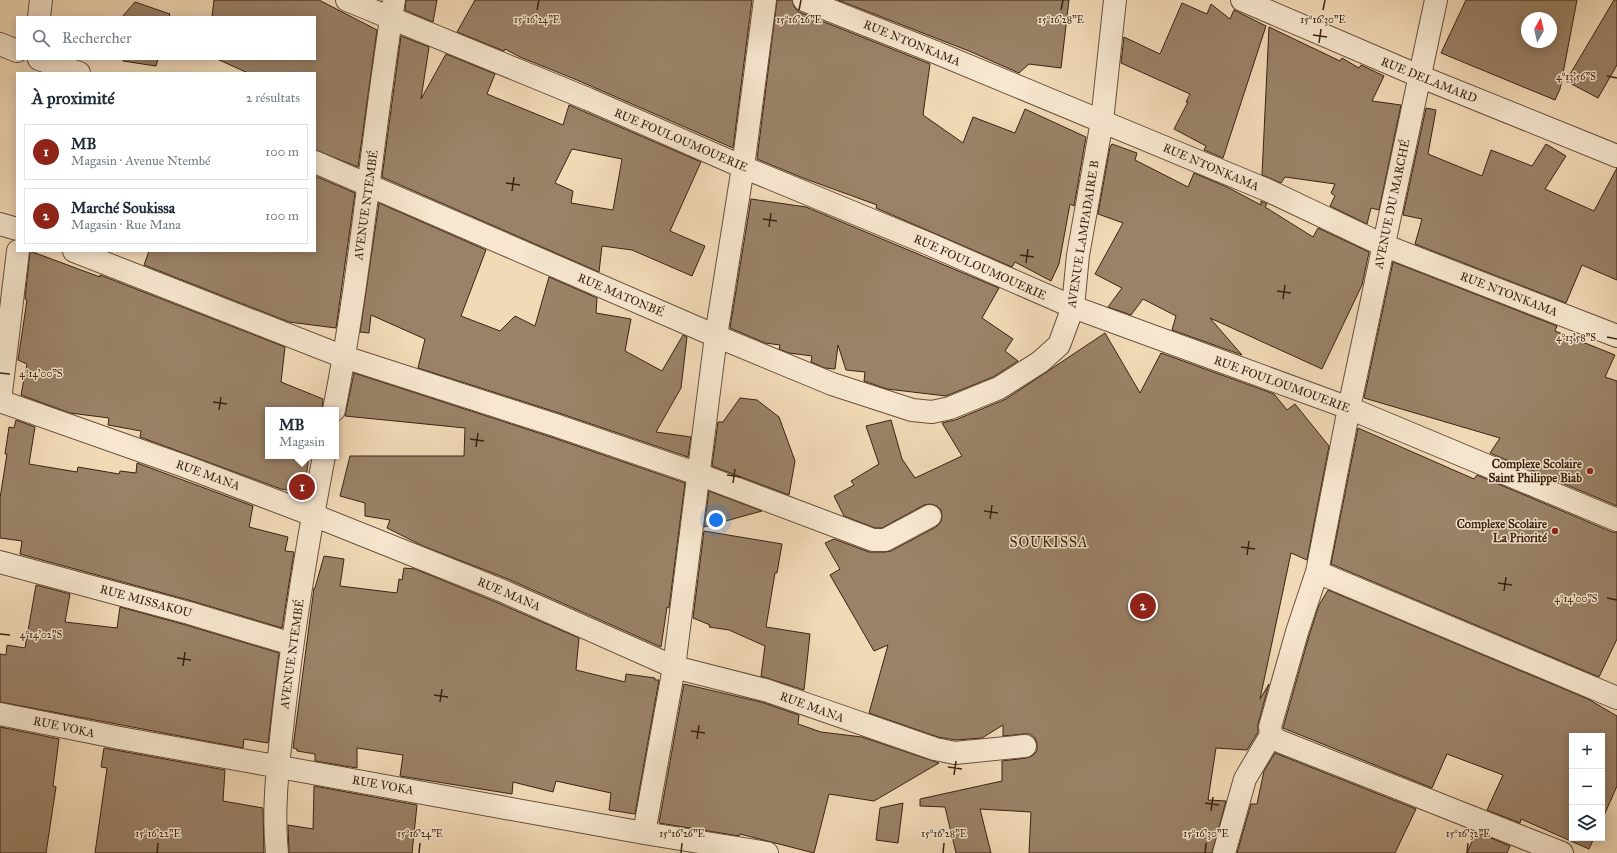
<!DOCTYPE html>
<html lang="fr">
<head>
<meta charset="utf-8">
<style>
  :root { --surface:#fff; --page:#f6f6f7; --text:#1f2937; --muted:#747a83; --line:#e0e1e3; --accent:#8f2418 }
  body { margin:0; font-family:"IM FELL Great Primer",serif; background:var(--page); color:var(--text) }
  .controls { position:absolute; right:12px; bottom:12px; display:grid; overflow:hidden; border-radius:0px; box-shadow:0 2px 10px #0003 }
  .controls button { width:36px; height:36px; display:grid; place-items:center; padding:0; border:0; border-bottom:1px solid var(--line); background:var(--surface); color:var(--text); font:20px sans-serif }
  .compass { position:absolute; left:1521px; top:12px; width:36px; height:36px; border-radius:50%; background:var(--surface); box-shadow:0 2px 10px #0003; rotate:8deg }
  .you { position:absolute; left:716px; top:520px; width:14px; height:14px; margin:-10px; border:3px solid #fff; border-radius:50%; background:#1a73e8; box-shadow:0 0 0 6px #1a73e833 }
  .badge { display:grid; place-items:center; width:26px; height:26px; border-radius:50%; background:var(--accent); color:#fff; font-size:13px; font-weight:700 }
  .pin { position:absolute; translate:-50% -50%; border:2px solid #fff; box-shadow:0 1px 4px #0006 }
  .popup { position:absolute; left:265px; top:407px; width:74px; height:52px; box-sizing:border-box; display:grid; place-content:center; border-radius:0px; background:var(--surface); filter:drop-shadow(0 1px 3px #0005); font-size:13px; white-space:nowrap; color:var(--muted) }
  .popup b { font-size:15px; color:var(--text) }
  .popup::after { content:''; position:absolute; left:50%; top:100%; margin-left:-8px; border:8px solid transparent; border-top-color:var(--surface) }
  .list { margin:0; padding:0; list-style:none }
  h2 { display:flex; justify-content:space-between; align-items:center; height:52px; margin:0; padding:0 16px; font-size:17px }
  h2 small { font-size:13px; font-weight:400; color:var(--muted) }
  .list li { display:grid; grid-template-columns:26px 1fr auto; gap:12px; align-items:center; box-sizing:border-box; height:56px; margin:0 8px 8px; padding:0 8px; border:1px solid var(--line); border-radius:0px }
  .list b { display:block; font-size:15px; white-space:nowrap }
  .list p { margin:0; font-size:13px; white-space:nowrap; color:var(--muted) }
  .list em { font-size:13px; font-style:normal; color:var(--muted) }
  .icon { flex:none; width:22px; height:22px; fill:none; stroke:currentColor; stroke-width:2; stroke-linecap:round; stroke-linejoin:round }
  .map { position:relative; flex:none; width:1617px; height:853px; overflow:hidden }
  .search { position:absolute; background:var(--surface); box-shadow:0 2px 10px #0003; left:16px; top:16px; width:300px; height:44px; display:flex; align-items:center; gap:10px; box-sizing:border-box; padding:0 14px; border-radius:0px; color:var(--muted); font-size:15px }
  .panel { position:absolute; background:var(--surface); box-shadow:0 2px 10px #0003; left:16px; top:72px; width:300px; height:180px; border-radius:0px }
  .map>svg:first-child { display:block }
  .building { fill:#9a8268; stroke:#3a2212; fill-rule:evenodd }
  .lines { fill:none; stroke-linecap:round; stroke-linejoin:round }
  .minor-casing { stroke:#68503b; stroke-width:24 }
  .minor { stroke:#f7e7d0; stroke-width:22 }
  .ticks { fill:none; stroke:#3a2212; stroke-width:1.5 }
  .poi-dot { fill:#8f2418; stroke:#f7e7d0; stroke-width:1.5 }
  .labels { text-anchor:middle; stroke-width:3; stroke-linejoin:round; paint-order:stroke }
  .street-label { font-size:12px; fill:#3a2212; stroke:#f7e7d0 }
  .poi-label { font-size:12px; font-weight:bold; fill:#3a2212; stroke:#f7e7d0; text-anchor:end }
  .quarter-label { font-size:14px; letter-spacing:1px; fill:#3a2212; stroke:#f7e7d0 }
  .ticks-label { font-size:10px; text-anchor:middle; fill:#3a2212; stroke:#f7e7d0; stroke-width:3; stroke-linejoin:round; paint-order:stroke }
</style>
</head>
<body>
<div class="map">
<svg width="1617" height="853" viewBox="0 0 1617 853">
  <rect width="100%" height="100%" fill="#f2dab7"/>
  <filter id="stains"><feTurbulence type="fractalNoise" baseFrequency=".005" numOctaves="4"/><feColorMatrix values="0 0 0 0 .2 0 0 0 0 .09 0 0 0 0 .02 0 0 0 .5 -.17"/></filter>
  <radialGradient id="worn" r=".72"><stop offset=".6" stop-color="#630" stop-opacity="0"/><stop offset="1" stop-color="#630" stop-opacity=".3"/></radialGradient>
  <path class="building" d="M214,0H319L377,30L358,167L315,150V73H248L217,59H315V17H212Z
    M406,0H437L433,22L405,10Z
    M475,0H752L733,148L577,80L520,57L505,49L504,51L457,32Z
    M777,0H792L794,7L799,12L930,64L923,115L963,143L973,117L1015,133L1025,109L1086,137L1074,206L1070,204L1059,264L1051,281L1015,262L1012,267L876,208L877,205L803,178L757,159Z
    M838,0H1069L1061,68L1029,64L1019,73L969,51Z
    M1466,0H1577L1560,89L1555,100L1441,53ZM1527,18H1551V42H1527Z
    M1614,0H1617V65L1598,98L1566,81Z
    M135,2L170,14L169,17H122Z
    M1182,3L1207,14L1211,4L1230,19L1234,10L1266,26L1223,158L1204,150L1206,146L1174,129L1188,102H1186L1190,94L1121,63L1124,37L1160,54Z
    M1269,27L1340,61L1342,58L1359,68L1361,65L1384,76L1372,101L1401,105L1379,210L1371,208L1367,224L1330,206L1335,196L1331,193L1335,184L1285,177L1281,183L1262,175Z
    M401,36L429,47L421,99L446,54L495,74L487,94L563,125L569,105L701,162L670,231L705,246L692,276L632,250L602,246L599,272L382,177ZM572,149L622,159L613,210L571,203L573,191L555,183Z
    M123,59H158L156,66L123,61Z
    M1426,108L1436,110L1428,154L1482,176L1491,150L1532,166L1546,144L1566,156L1545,189L1594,211L1617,168V280L1582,265L1566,303L1415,244L1422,219L1403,215Z
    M1112,144L1137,153L1135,160L1188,187L1194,173L1227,187L1261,205V201L1267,204L1265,207L1313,237L1318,228L1369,252L1362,285L1322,369L1210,318L1242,355L1172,330L1176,316L1143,299L1131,315L1108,307L1122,288L1095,274L1123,223L1098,214L1110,147Z
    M315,176L355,193L336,328L289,322L144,265L149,251H315Z
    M751,199L806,207L999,288L982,318L1013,339L1005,351L1018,361L993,377L946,396L887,389L864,381L865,372L846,370L838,345L835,369L825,368L811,362L812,356L789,353L779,349L780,345L765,343L730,328Z
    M379,203L486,250L461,316L500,331L515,316L535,326L549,277L597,298L596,313L631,319L625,351L662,371L683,335L687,337L681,388L656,432L691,437L688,457L559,413L418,368L425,339L371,315L369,333L360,332Z
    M30,251L100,277V275L285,347L281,382L323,399L322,410H268V456H309L304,493L281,489L140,437L141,431L108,425L109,418L70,413L21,395L27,364L18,360L27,300L25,299Z
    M1393,262L1557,326L1555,331L1615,355L1605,377L1617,381V506L1490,453L1500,438L1364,398Z
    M1105,333L1140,393L1161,353L1274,394L1287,410L1295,404L1329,446L1307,560L1291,553L1260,699L1269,684L1258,724V732L1247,750L1216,748L1208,800L1226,801L1212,853H1029L1031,812L980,809L991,853H956L945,807L920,806V799L1002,781V761L1026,758L1032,756L1037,751V744L1035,738L1030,734H1024L1003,736V725L982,738L956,740L938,737L869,713L888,645L874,651L830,575L840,569L825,543L834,539L869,552H885L891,551L936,527L941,522L942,516L941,510L937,506L930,504L924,505L882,528H875L844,516L834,496L854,485L851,481L879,464L866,426L891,420L902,459L915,478L962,456L942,423L955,420L1006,399Z
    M354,373L551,437L685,483L669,608L667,607L661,647L508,579L423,546L387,528L390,520L365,516V503L340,496L350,456H464L465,428L345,416Z
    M740,398L757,400L779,417L795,461L789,495L712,466L718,422H723Z
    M16,420L35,427L29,464L77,472L78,467L119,474L120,471L136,473L137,463L253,506L249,527L288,537L285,551L294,552L282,628L192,601L20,554L22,541L0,538V498L7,454H5L9,427L14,428Z
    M1358,428L1474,479L1477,475L1612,532H1617V639L1599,677L1331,564Z
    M709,491L762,511L704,527Z
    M704,531L782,544L777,573H775L766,627L810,634L804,690L761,676L765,646L729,630L709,627L710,625L693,618Z
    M324,556L344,559L340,586L397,593L399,579L402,580L404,568L415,569L498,603L579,638L576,670L625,682L626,674L655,678V680H659L635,814L609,810L611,793L556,781L553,792L513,782L512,794L400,776L403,755L357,748V768L315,761V754L297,751V749L293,748L314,588H315Z
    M36,585L70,594L65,622L117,628L120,607L186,625L279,653L268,743L244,739L243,748L0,702V654L6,655L7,645L25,648Z
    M1328,590L1588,699L1617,716V786L1602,820V736H1572V838H1594L1589,849L1521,819L1520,823L1487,810L1503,775L1447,754L1432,788L1283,728L1309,636L1319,605Z
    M684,684L761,702L799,715L798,724L821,732L862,737L939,763L874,801L829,794L814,853L740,834L739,836L659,823Z
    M0,727L59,739L53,786L56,787L46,853H0Z
    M104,748L225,770L223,801L263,808L264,853H95L107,768L101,767Z
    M1275,753L1416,809L1395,853H1237L1251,804H1257L1264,771Z
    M314,786L417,805L412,853H289L288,825L313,829Z
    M903,803L898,843L876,840L880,808Z
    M1476,832L1510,846L1507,853H1467Z"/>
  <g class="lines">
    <defs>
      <path id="minor" d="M347,0L588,99L743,167L929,244L1073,307L1349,408L1617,520
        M804,0L935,52L1267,190L1383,245L1617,336
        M1242,0L1419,76L1617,156
        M39,17L41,0
        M0,44L17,51
        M39,59L79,73
        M315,162L716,336L832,384L912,410L932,412L950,408L999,388L1040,362L1059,345L1073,307L1078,255L1102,121L1115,0
        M0,224L17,229
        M74,251L344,357L555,425L698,474L873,540H885L930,516
        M0,401L184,466L313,515L503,591L674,667L765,690L935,749L955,753L1025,746
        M0,401L18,251
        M334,410C361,274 372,136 394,0
        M0,562L189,613L292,644
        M1317,572L1617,698
        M0,714L120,738L644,833L767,853
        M1271,735L1279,741L1562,853
        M644,833L674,667L716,336L743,167L765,0
        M277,853C272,806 279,758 284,711C294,625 308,540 324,456
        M1224,853L1245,779L1271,735L1270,727L1297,632L1317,572L1349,408L1436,0"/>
    </defs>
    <use href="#minor" class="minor-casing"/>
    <use href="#minor" class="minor"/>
  </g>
  <path class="ticks" d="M537,10L539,0M799,10L801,0M1061,10L1063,0M1323,10L1325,0M1313,35L1327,37M1319,43L1321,29M1607,76L1617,78M506,183L520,185M512,191L514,177M763,219L777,221M769,227L771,213M1020,255L1034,257M1026,263L1028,249M1277,291L1291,293M1283,299L1285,285M1607,337L1617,339M0,373L10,374M213,402L227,404M219,410L221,397M470,439L484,441M476,447L478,433M727,475L741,477M733,483L735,469M984,511L998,513M990,519L992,505M1241,547L1255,549M1247,555L1249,541M1498,583L1512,585M1504,591L1506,577M1607,598L1617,600M0,634L10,635M177,658L191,660M183,666L185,652M434,695L448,697M440,702L442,689M691,731L705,733M697,739L699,725M948,767L962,769M954,775L956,761M1205,803L1219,805M1211,811L1213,797M157,853L158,843M419,853L420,843M681,853L682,843M943,853L944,843M1205,853L1206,843M1467,853L1468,843"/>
  <g class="poi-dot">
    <circle cx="1590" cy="471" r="4"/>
    <circle cx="1555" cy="531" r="4"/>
  </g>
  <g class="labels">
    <g class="street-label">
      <text transform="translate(912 43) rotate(22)" y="4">RUE NTONKAMA</text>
      <text transform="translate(1429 80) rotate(22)" y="4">RUE DELAMARD</text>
      <text transform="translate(681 140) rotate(23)" y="4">RUE FOULOUMOUERIE</text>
      <text transform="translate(1211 167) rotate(23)" y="4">RUE NTONKAMA</text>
      <text transform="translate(1392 204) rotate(-78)" y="4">AVENUE DU MARCHÉ</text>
      <text transform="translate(366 205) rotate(-82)" y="4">AVENUE NTEMBÉ</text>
      <text transform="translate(1083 234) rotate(-81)" y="4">AVENUE LAMPADAIRE B</text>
      <text transform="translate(980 267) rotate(24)" y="4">RUE FOULOUMOUERIE</text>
      <text transform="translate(1509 294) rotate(21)" y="4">RUE NTONKAMA</text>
      <text transform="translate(621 295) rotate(23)" y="4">RUE MATONBÉ</text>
      <text transform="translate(1282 384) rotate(20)" y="4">RUE FOULOUMOUERIE</text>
      <text transform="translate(208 475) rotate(20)" y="4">RUE MANA</text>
      <text transform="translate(509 594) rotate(23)" y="4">RUE MANA</text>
      <text transform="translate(146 601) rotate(15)" y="4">RUE MISSAKOU</text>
      <text transform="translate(292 654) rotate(-82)" y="4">AVENUE NTEMBÉ</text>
      <text transform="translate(812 707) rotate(20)" y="4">RUE MANA</text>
      <text transform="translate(64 727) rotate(12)" y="4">RUE VOKA</text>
      <text transform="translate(383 785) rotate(10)" y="4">RUE VOKA</text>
    </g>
    <g class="poi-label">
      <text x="1582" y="468">Complexe Scolaire<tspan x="1582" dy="14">Saint Philippe Biab</tspan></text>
      <text x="1547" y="528">Complexe Scolaire<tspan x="1547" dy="14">La Priorité</tspan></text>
    </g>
    <g class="quarter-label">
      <text x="1049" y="547">SOUKISSA</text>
    </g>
  </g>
  <g class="ticks-label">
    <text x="537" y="23">15°16'24"E</text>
    <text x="799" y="23">15°16'26"E</text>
    <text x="1061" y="23">15°16'28"E</text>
    <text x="1323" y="23">15°16'30"E</text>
    <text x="1576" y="80">4°13'56"S</text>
    <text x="1576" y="341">4°13'58"S</text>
    <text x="41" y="377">4°14'00"S</text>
    <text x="1576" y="602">4°14'00"S</text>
    <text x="41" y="638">4°14'02"S</text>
    <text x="158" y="837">15°16'22"E</text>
    <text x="420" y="837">15°16'24"E</text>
    <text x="682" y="837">15°16'26"E</text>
    <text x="944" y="837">15°16'28"E</text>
    <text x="1206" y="837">15°16'30"E</text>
    <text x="1468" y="837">15°16'32"E</text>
  </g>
  <rect width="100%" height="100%" filter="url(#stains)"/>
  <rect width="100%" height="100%" fill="url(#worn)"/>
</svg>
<div class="controls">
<button>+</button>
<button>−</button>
<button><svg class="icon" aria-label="layers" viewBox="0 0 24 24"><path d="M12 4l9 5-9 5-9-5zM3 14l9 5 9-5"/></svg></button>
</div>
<svg class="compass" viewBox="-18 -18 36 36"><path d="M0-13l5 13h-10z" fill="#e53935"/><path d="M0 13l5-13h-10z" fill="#747a83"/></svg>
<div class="you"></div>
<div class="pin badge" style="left:302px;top:487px">1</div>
<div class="popup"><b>MB</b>Magasin</div>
<div class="pin badge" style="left:1143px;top:606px">2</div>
<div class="search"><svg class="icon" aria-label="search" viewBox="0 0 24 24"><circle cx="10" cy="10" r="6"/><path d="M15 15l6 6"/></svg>Rechercher</div>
<section class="panel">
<h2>À proximité<small>2 résultats</small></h2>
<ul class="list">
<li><span class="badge">1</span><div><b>MB</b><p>Magasin · Avenue Ntembé</p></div><em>100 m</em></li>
<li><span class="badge">2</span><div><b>Marché Soukissa</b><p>Magasin · Rue Mana</p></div><em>100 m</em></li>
</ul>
</section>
</div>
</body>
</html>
